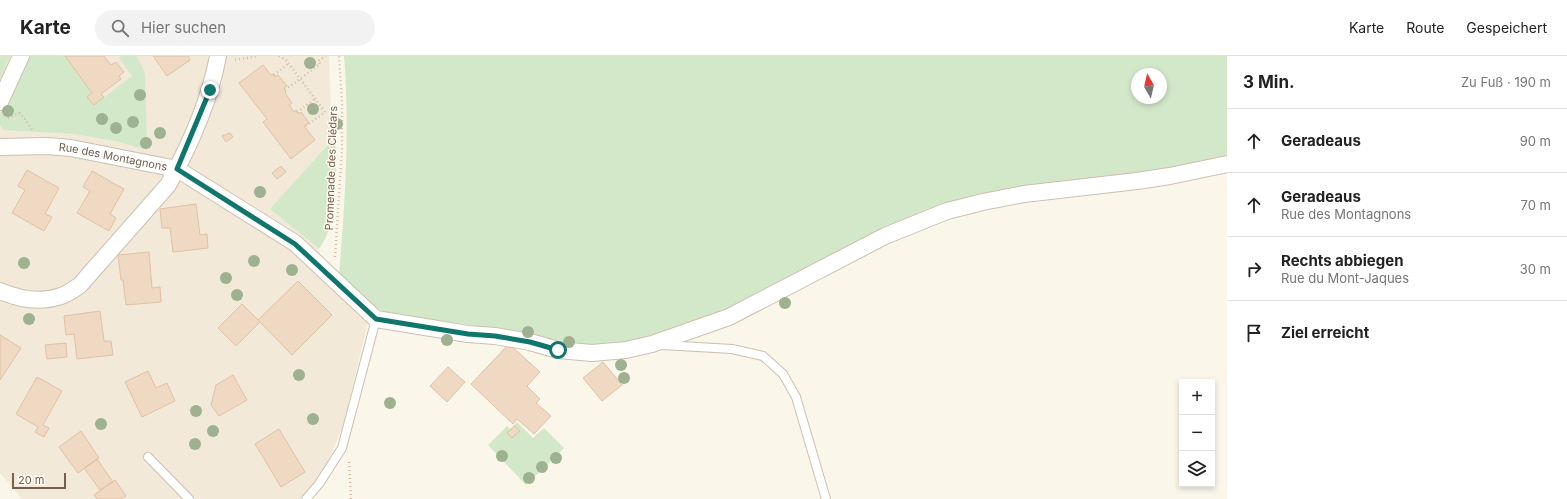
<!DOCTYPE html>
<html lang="de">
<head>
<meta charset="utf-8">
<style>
  :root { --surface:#fff; --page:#f2f2f2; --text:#222; --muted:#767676; --line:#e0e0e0 }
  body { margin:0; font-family:Inter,sans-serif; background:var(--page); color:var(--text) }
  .controls { position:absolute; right:12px; bottom:12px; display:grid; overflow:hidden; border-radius:0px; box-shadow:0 2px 6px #0003 }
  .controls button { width:36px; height:36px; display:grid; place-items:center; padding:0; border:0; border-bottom:1px solid var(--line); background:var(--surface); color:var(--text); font:20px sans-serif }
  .compass { position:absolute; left:1131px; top:12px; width:36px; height:36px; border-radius:50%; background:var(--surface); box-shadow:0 2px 6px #0003; rotate:352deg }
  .scale { position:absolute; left:12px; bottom:10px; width:54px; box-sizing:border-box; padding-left:4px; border:2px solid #75604f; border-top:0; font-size:11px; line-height:14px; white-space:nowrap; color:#75604f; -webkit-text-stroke:3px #fefaf0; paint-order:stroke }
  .stop { position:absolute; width:12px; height:12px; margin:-9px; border:3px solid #0f766e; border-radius:50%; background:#fff }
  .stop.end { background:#0f766e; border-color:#fff; box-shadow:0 1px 4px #0008 }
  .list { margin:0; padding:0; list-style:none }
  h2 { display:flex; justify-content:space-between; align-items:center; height:52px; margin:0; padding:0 16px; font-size:17px }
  h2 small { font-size:13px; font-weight:400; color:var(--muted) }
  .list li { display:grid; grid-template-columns:26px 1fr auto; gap:12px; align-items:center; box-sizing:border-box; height:64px; padding:0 16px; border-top:1px solid var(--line) }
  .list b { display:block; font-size:15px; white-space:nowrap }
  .list p { margin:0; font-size:13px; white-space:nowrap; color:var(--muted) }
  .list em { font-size:13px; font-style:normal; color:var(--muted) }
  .icon { flex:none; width:22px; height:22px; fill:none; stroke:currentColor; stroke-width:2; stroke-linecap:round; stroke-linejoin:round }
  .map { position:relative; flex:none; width:1227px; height:443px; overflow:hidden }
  header { display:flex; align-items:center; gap:24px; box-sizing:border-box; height:56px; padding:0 20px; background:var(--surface); border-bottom:1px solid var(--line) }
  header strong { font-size:19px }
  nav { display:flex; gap:22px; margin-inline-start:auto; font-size:14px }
  .search { width:280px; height:36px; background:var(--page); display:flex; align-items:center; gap:10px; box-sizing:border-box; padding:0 14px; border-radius:22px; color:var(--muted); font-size:15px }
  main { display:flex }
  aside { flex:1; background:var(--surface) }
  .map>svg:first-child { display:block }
  .residential { fill:#f2e9d9 }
  .green { fill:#d2e8c9; fill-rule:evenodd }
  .building { fill:#efd9c3; stroke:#e0c1a5 }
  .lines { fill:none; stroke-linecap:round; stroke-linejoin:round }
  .lane-casing { stroke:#cdbfb0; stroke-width:10 }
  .street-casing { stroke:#cdbfb0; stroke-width:18 }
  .path { stroke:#d4bda6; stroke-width:2.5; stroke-dasharray:1 3; stroke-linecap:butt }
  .lane { stroke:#fff; stroke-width:8 }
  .street { stroke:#fff; stroke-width:16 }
  .tree { fill:#9eb190 }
  .route { stroke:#0f766e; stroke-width:5 }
  .labels { text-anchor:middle; stroke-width:3; stroke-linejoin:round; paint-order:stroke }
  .street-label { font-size:11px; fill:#75604f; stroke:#fefaf0 }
</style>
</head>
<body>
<header>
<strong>Karte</strong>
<div class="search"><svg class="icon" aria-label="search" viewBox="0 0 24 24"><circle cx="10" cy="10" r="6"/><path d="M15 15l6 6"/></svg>Hier suchen</div>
<nav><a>Karte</a><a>Route</a><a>Gespeichert</a></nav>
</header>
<main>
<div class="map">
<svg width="1227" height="443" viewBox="0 0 1227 443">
  <rect width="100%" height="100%" fill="#fbf6ea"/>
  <path class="residential" d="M0,0H329L332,84L270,153L319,193L327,227L369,262L343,370L329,403L315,428L301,443H22L0,417Z"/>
  <path class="green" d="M0,0H10L0,23Z
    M30,0H65L92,37L87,41L94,49L132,20L119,2L120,0H136L140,6L145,18L147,94L115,85L75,78L4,74L0,69V58Z
    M344,0H1227V104L985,141L741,251L640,285L585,289L459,267L428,264L390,258L368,248L339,219C345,146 350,73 344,0ZM1137,18H1161V42H1137Z
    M332,84L337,93C335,124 338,168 319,193L270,153Z
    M517,366L533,382L544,372L564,392L526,429L488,389L507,370L510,373Z"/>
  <path class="building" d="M65,0H104L111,9L116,6L124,16L119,20L121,23L101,38L104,41L94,49L87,41L92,37Z
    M153,0H188L190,4L167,20Z
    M263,9L271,19L273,18L275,21L278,19L287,30L284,32L286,36L285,37L292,47L289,49L294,56L296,54L299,58L301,56L309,67L304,70L315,84L291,103L263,66L267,63L239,27Z
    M230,77L233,81L226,86L222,80Z
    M281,110L286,116L277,123L272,117Z
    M27,114L59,132L45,158L52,161L44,175L12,157L25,134L18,130Z
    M92,115L124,133L110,158L116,162L109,175L77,157L90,135L83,131Z
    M196,148L200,179L207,178L208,192L173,196L170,172H162L160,153Z
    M149,196L152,232L160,231L161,246L126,249L123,224H121L118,199Z
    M298,225L332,259L292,299L258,264Z
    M242,248L260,266L236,290L218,272Z
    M100,255L104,285H111L113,299L77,303L74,278L66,279L64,260Z
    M0,279L21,292L0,324Z
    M66,287L67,301L47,303L45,289Z
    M509,288L540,316L527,330L540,343L536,347L551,360L534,378L517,363L513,368L471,328Z
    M603,306L622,329L602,345L583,322Z
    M448,311L465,326L447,346L430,330Z
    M148,315L156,332L167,327L175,345L142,361L125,326Z
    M233,319L247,344L219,360L211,349L216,329Z
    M37,321L62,335L43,369L49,372L44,381L35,376L38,371L16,358Z
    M515,370L520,375L512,382L507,377Z
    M279,373L305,416L281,431L255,388Z
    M81,375L99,402L78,417L59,391Z
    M97,403L113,426L100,434L84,412Z
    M115,424L126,440L121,443H97L94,439Z"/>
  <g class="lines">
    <defs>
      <path id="lane" d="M662,289L732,293L763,300L783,318L796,341L826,443
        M148,401L189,443
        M306,443L319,428L342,392L376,263"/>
      <g id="street">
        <path d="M0,46L21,0"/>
        <path id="s1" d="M0,91L47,90L71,92L177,113L295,187L376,263L468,278L495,280L530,286L558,294L592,297L626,294L652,288L729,261L885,180L947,155L983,146L1024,138L1137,125L1170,120L1227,108"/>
        <path d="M0,235C19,243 41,247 61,240C68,238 74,233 80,229L168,129C189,91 210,43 218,0"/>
      </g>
    </defs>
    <use href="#lane" class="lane-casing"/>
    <use href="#street" class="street-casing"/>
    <path class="path" d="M279,0L286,4L325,56L305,71
      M235,4L258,0
      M274,19L288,8
      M285,34L320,8L318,5L326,0
      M297,56L315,43
      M8,62L19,57L26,64L32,74
      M335,201L342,93V46L339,0
      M349,406L351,443"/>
    <use href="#lane" class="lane"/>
    <use href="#street" class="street"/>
  </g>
  <g class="tree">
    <circle cx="310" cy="7" r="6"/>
    <circle cx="140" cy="39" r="6"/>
    <circle cx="313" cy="53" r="6"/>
    <circle cx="8" cy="55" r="6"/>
    <circle cx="102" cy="63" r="6"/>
    <circle cx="133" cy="66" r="6"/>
    <circle cx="337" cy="68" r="6"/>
    <circle cx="116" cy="72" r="6"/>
    <circle cx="160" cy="77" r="6"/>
    <circle cx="146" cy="87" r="6"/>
    <circle cx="260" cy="136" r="6"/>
    <circle cx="254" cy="205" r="6"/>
    <circle cx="24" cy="207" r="6"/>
    <circle cx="292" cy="214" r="6"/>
    <circle cx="226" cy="222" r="6"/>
    <circle cx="237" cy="239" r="6"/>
    <circle cx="785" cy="247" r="6"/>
    <circle cx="29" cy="263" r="6"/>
    <circle cx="528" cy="276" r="6"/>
    <circle cx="447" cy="284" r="6"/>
    <circle cx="569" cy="286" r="6"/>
    <circle cx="621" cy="309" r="6"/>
    <circle cx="299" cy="319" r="6"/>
    <circle cx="624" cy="322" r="6"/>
    <circle cx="390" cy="347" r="6"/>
    <circle cx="196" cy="355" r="6"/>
    <circle cx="313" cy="363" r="6"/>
    <circle cx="101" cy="368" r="6"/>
    <circle cx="213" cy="375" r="6"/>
    <circle cx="195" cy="388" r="6"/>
    <circle cx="502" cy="400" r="6"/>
    <circle cx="556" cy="402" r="6"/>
    <circle cx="542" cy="411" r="6"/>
    <circle cx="529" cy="422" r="6"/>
  </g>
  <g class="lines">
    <path class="route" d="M210,34L177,113L295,188L376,263L468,278L495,280L530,286L558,294"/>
  </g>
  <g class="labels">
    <g class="street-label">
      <text dy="4" stroke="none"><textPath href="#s1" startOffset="114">Rue des Montagnons</textPath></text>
      <text transform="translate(331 112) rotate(-88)" y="4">Promenade des Clédars</text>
    </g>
  </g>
</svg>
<div class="controls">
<button>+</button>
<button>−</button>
<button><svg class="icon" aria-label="layers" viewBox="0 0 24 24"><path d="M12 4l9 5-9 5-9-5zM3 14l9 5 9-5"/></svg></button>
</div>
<svg class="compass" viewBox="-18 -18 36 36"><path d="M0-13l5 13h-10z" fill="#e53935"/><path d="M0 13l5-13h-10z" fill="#767676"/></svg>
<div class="scale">20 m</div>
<div class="stop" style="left:558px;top:294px"></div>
<div class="stop end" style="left:210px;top:34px"></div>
</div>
<aside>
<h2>3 Min.<small>Zu Fuß · 190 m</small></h2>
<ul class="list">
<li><svg class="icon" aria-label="ahead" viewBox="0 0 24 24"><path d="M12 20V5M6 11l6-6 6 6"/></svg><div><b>Geradeaus</b></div><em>90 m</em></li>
<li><svg class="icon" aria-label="ahead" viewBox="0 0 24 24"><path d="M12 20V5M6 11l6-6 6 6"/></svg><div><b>Geradeaus</b><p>Rue des Montagnons</p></div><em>70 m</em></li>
<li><svg class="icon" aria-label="right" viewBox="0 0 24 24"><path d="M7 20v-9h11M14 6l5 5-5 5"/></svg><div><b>Rechts abbiegen</b><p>Rue du Mont-Jaques</p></div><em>30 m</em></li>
<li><svg class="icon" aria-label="arrive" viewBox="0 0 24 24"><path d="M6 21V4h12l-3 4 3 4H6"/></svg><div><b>Ziel erreicht</b></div></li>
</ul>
</aside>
</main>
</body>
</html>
